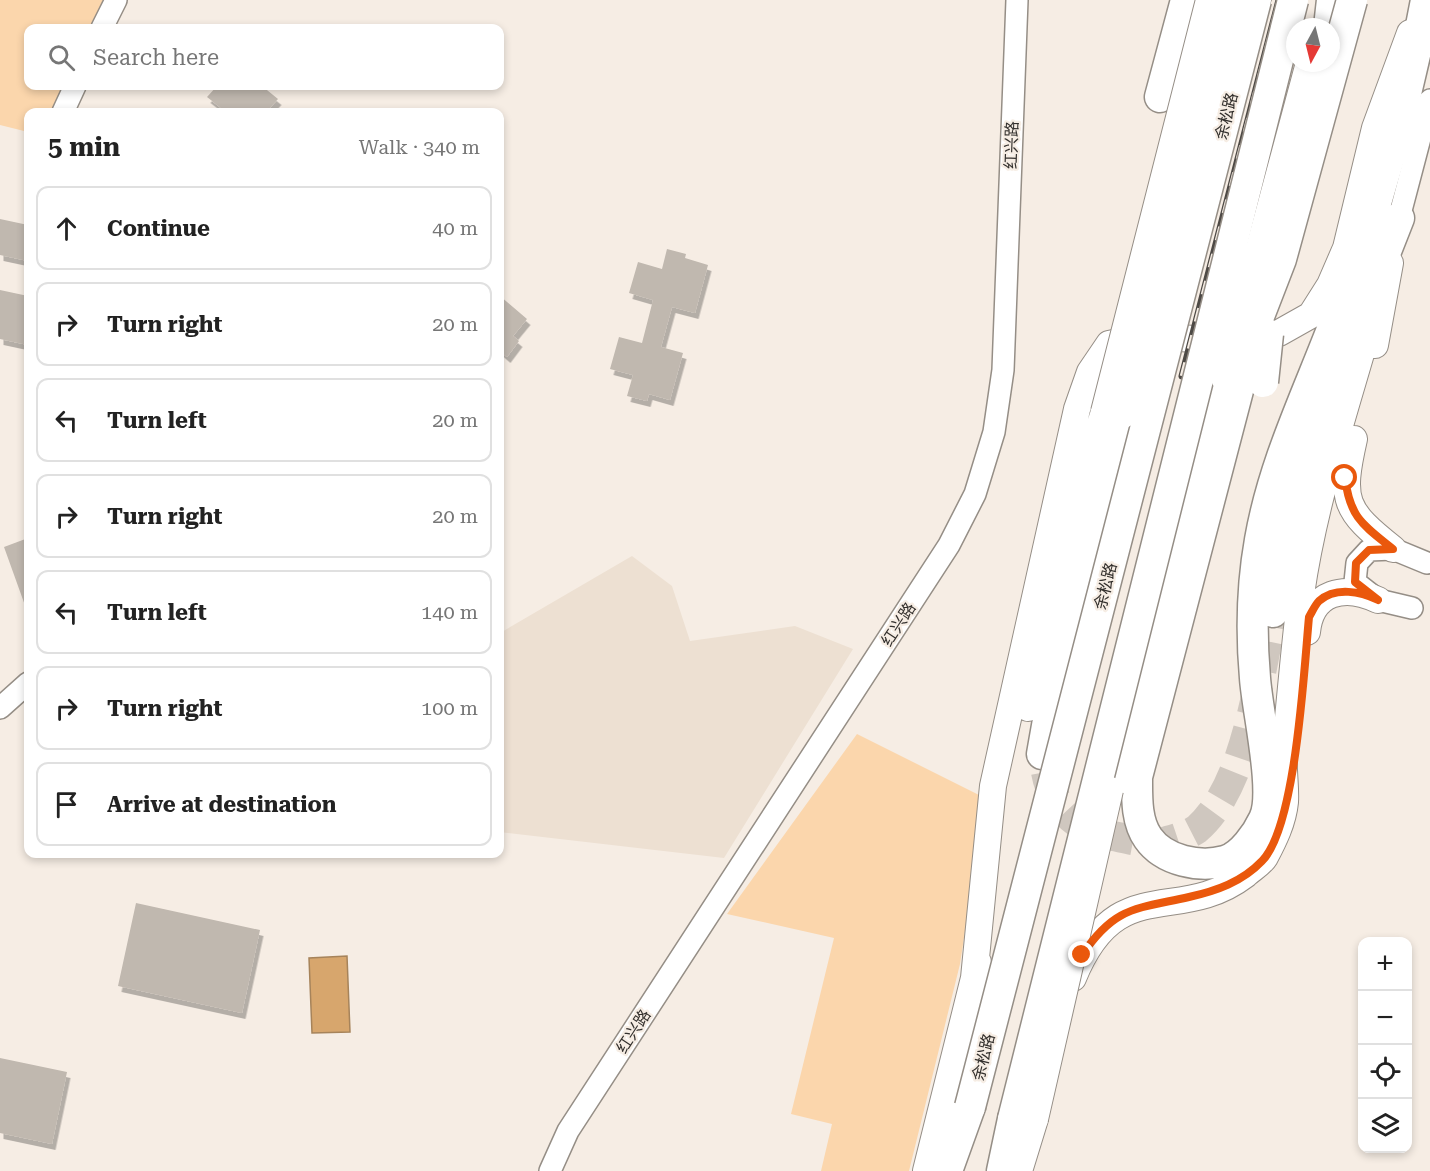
<!DOCTYPE html>
<html lang="en">
<head>
<meta charset="utf-8">
<style>
  :root { --surface:#fff; --page:#f2f2f2; --text:#222; --muted:#767676; --line:#e0e0e0 }
  body { margin:0; font-family:"Roboto Serif","Noto Sans SC",serif; background:var(--page); color:var(--text) }
  .controls { position:absolute; right:18px; bottom:18px; display:grid; overflow:hidden; border-radius:12px; box-shadow:0 3px 9px #0003 }
  .controls button { width:54px; height:54px; display:grid; place-items:center; padding:0; border:0; border-bottom:2px solid var(--line); background:var(--surface); color:var(--text); font:30px sans-serif }
  .compass { position:absolute; left:1286px; top:18px; width:54px; height:54px; border-radius:50%; background:var(--surface); box-shadow:0 3px 9px #0003; rotate:187deg }
  .stop { position:absolute; width:18px; height:18px; margin:-14px; border:4px solid #ea580c; border-radius:50%; background:#fff }
  .stop.end { background:#ea580c; border-color:#fff; box-shadow:0 2px 6px #0008 }
  .list { margin:0; padding:0; list-style:none }
  h2 { display:flex; justify-content:space-between; align-items:center; height:78px; margin:0; padding:0 24px; font-size:26px }
  h2 small { font-size:20px; font-weight:400; color:var(--muted) }
  .list li { display:grid; grid-template-columns:39px 1fr auto; gap:18px; align-items:center; box-sizing:border-box; height:84px; margin:0 12px 12px; padding:0 12px; border:2px solid var(--line); border-radius:12px }
  .list b { display:block; font-size:22px; white-space:nowrap }
  .list em { font-size:20px; font-style:normal; color:var(--muted) }
  .icon { flex:none; width:33px; height:33px; fill:none; stroke:currentColor; stroke-width:2; stroke-linecap:round; stroke-linejoin:round }
  .map { position:relative; flex:none; width:1430px; height:1171px; overflow:hidden }
  .search { position:absolute; background:var(--surface); box-shadow:0 3px 9px #0003; left:24px; top:24px; width:480px; height:66px; display:flex; align-items:center; gap:15px; box-sizing:border-box; padding:0 21px; border-radius:12px; color:var(--muted); font-size:22px }
  .panel { position:absolute; background:var(--surface); box-shadow:0 3px 9px #0003; left:24px; top:108px; width:480px; height:750px; border-radius:12px }
  .map>svg:first-child { display:block }
  .built { fill:#ede0d2 }
  .green { fill:#fbd6ac }
  .water { fill:#d7a66d; stroke:#a6835a; stroke-width:1.5 }
  .building { fill:#c0b8af; filter:url(#shadow) }
  .lines { fill:none; stroke-linecap:round; stroke-linejoin:round }
  .highway-tunnel { stroke:#cfc7bf; stroke-width:30; stroke-dasharray:30 15; stroke-linecap:butt }
  .minor-casing { stroke:#958e86; stroke-width:24 }
  .major-casing { stroke:#958e86; stroke-width:28 }
  .highway-casing { stroke:#958e86; stroke-width:33 }
  .minor { stroke:#fff; stroke-width:21 }
  .major { stroke:#fff; stroke-width:26 }
  .highway { stroke:#fff; stroke-width:30 }
  .rail-casing { stroke:#4d4945; stroke-width:7 }
  .rail { stroke:#f6ede4; stroke-width:4.5; stroke-dasharray:14; stroke-linecap:butt }
  .major-bridge-casing { stroke:#958e86; stroke-width:28; stroke-linecap:butt }
  .highway-bridge-casing { stroke:#958e86; stroke-width:33; stroke-linecap:butt }
  .major-bridge { stroke:#fff; stroke-width:26 }
  .highway-bridge { stroke:#fff; stroke-width:30 }
  .route { stroke:#ea580c; stroke-width:8 }
  .labels { text-anchor:middle; stroke-width:4.5; stroke-linejoin:round; paint-order:stroke }
  .street-label { font-size:16px; fill:#33302d; stroke:#f6ede4 }
</style>
</head>
<body>
<div class="map">
<svg width="1430" height="1171" viewBox="0 0 1430 1171">
  <defs>
    <filter id="shadow"><feDropShadow dx="3.5" dy="6" stdDeviation="0" flood-color="#0004"/></filter>
  </defs>
  <rect width="100%" height="100%" fill="#f6ede4"/>
  <path class="built" d="M632,556L672,586L690,641L795,626L853,649L724,858L500,832V633Z"/>
  <path class="green" d="M0,0H105L91,28H28V86H65L53,112H28V132L0,125Z
    M857,734L985,798L960,964L909,1171H821L832,1124L791,1114L834,938L727,914Z"/>
  <path class="water" d="M347,956L350,1032L312,1033L309,958Z"/>
  <path class="building" d="M217,86H262L278,99L266,112H226L207,97Z
    M0,219L28,225V261L0,255Z
    M667,249L686,254L685,258L708,265L695,313L672,307L661,347L683,353L670,400L649,394L647,401L627,396L633,375L610,369L619,337L642,343L653,300L629,293L638,262L662,269Z
    M0,290L28,296V345L0,339Z
    M500,296L527,319L513,336L519,341L507,357L500,351Z
    M28,538V610L27,611L4,547Z
    M136,903L260,930L242,1013L118,986Z
    M0,1058L67,1072L52,1144L0,1133Z"/>
  <g class="lines">
    <path class="highway-tunnel" d="M1046,772C1052,805 1075,829 1108,835C1125,838 1151,846 1167,841C1176,839 1190,834 1197,829C1247,786 1259,675 1273,612"/>
    <defs>
      <path id="minor" d="M102,28L116,0
        M63,112L75,86
        M1399,218L1430,100
        M1412,608L1378,600L1355,582L1357,563L1369,550L1393,549L1427,563
        M0,708L28,683
        M550,1171L568,1131L949,545L975,494L994,432L1003,370L1017,0"/>
      <path id="major" d="M1375,345L1390,263
        M1354,439C1340,501 1344,510 1393,549
        M1307,632C1311,591 1345,584 1378,600
        M1028,708L1082,480L1104,412
        M1110,790L1224,378
        M974,978L993,786L1077,409L1090,372L1109,344L1147,336L1242,342L1279,333L1311,315L1330,285L1346,248L1375,128L1410,33
        M1073,978C1117,870 1178,926 1245,875C1251,869 1261,864 1265,857C1274,840 1283,822 1285,802C1286,787 1283,772 1284,757C1290,703 1294,648 1301,594C1314,503 1344,414 1369,326
        M926,1171L978,962
        M1019,1171L1035,1119"/>
      <path id="highway" d="M1329,27L1332,0
        M1160,97L1186,0
        M1241,379L1137,777C1137,797 1136,821 1148,838C1164,861 1200,868 1225,861C1242,856 1257,834 1264,819C1277,793 1257,710 1255,678C1251,633 1252,585 1260,540C1274,459 1311,387 1339,311C1376,212 1407,104 1426,0
        M1273,612L1306,469L1327,401L1399,218
        M1042,754L1067,612L1121,414
        M947,1171L970,1107
        M1002,1171L1013,1119"/>
    </defs>
    <use href="#minor" class="minor-casing"/>
    <use href="#major" class="major-casing"/>
    <use href="#highway" class="highway-casing"/>
    <use href="#minor" class="minor"/>
    <use href="#major" class="major"/>
    <use href="#highway" class="highway"/>
    <defs>
      <path id="rail" d="M1172,372L1268,0
        M1182,376L1279,0"/>
    </defs>
    <use href="#rail" class="rail-casing"/>
    <use href="#rail" class="rail"/>
    <defs>
      <path id="major-bridge" d="M1224,378L1309,63
        M1104,412L1209,0
        M1035,1119L1110,790"/>
      <path id="highway-bridge" d="M1241,379L1259,316L1281,259L1352,0
        M1263,382L1268,334
        M1121,414L1231,0
        M970,1107L1256,0
        M1013,1119L1293,0"/>
    </defs>
    <use href="#major-bridge" class="major-bridge-casing"/>
    <use href="#highway-bridge" class="highway-bridge-casing"/>
    <use href="#major-bridge" class="major-bridge"/>
    <use href="#highway-bridge" class="highway-bridge"/>
  </g>
  <g class="lines">
    <path class="route" d="M1082,955C1115,906 1136,909 1189,897C1216,891 1242,882 1262,861C1296,827 1304,669 1309,617C1312,612 1315,605 1319,601C1336,586 1361,592 1378,600L1355,582L1356,563L1369,550L1393,549C1363,525 1350,518 1345,478"/>
  </g>
  <g class="labels">
    <g class="street-label">
      <text transform="translate(1226 116) rotate(-76)" y="6">余松路</text>
      <text transform="translate(1011 145) rotate(-88)" y="6">红兴路</text>
      <text transform="translate(1105 586) rotate(-76)" y="6">余松路</text>
      <text transform="translate(898 624) rotate(-57)" y="6">红兴路</text>
      <text transform="translate(633 1031) rotate(-57)" y="6">红兴路</text>
      <text transform="translate(983 1057) rotate(-76)" y="6">余松路</text>
    </g>
  </g>
</svg>
<div class="controls">
<button>+</button>
<button>−</button>
<button><svg class="icon" aria-label="locate" viewBox="0 0 24 24"><circle cx="12" cy="12" r="6"/><path d="M12 2v4M12 18v4M2 12h4M18 12h4"/></svg></button>
<button><svg class="icon" aria-label="layers" viewBox="0 0 24 24"><path d="M12 4l9 5-9 5-9-5zM3 14l9 5 9-5"/></svg></button>
</div>
<svg class="compass" viewBox="-18 -18 36 36"><path d="M0-13l5 13h-10z" fill="#e53935"/><path d="M0 13l5-13h-10z" fill="#767676"/></svg>
<div class="stop" style="left:1345px;top:478px"></div>
<div class="stop end" style="left:1082px;top:955px"></div>
<div class="search"><svg class="icon" aria-label="search" viewBox="0 0 24 24"><circle cx="10" cy="10" r="6"/><path d="M15 15l6 6"/></svg>Search here</div>
<section class="panel">
<h2>5 min<small>Walk · 340 m</small></h2>
<ul class="list">
<li><svg class="icon" aria-label="ahead" viewBox="0 0 24 24"><path d="M12 20V5M6 11l6-6 6 6"/></svg><div><b>Continue</b></div><em>40 m</em></li>
<li><svg class="icon" aria-label="right" viewBox="0 0 24 24"><path d="M7 20v-9h11M14 6l5 5-5 5"/></svg><div><b>Turn right</b></div><em>20 m</em></li>
<li><svg class="icon" aria-label="left" viewBox="0 0 24 24"><path d="M17 20v-9H6M10 6l-5 5 5 5"/></svg><div><b>Turn left</b></div><em>20 m</em></li>
<li><svg class="icon" aria-label="right" viewBox="0 0 24 24"><path d="M7 20v-9h11M14 6l5 5-5 5"/></svg><div><b>Turn right</b></div><em>20 m</em></li>
<li><svg class="icon" aria-label="left" viewBox="0 0 24 24"><path d="M17 20v-9H6M10 6l-5 5 5 5"/></svg><div><b>Turn left</b></div><em>140 m</em></li>
<li><svg class="icon" aria-label="right" viewBox="0 0 24 24"><path d="M7 20v-9h11M14 6l5 5-5 5"/></svg><div><b>Turn right</b></div><em>100 m</em></li>
<li><svg class="icon" aria-label="arrive" viewBox="0 0 24 24"><path d="M6 21V4h12l-3 4 3 4H6"/></svg><div><b>Arrive at destination</b></div></li>
</ul>
</section>
</div>
</body>
</html>
